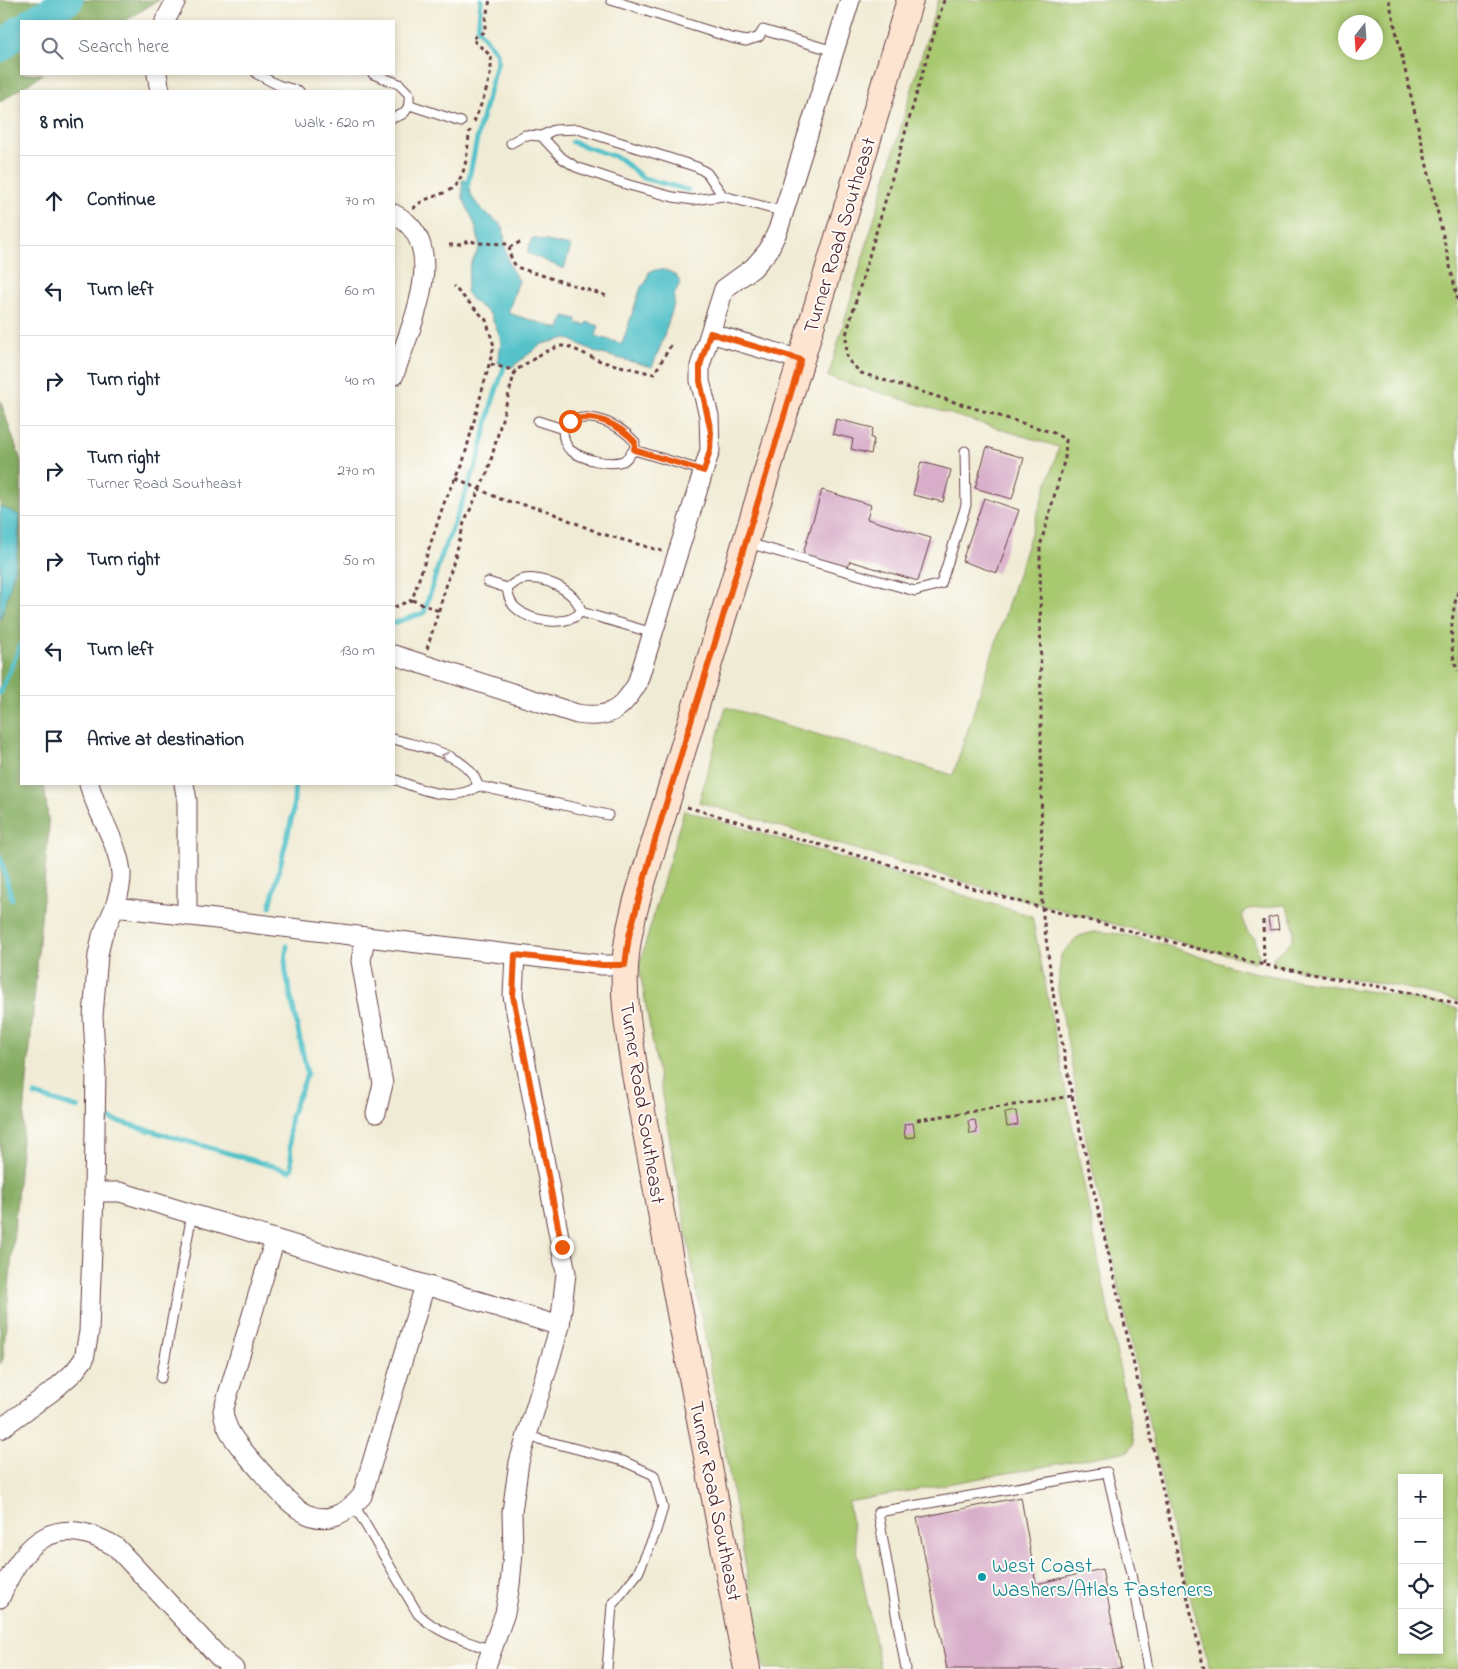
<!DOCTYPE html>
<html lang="en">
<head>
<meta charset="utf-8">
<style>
  :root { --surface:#fff; --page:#f6f6f7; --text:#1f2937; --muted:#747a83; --line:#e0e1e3 }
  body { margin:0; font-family:"Indie Flower",sans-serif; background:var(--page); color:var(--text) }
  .controls { position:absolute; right:15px; bottom:15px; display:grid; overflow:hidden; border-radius:0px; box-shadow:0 2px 8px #0003 }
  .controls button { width:45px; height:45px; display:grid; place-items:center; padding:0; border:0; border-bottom:1px solid var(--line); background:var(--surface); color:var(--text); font:25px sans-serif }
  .compass { position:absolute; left:1338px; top:15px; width:45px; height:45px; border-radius:50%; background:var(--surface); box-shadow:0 2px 8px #0003; rotate:197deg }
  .stop { position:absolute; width:15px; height:15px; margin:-11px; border:4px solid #ea580c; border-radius:50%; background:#fff }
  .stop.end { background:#ea580c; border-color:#fff; box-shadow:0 1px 5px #0008 }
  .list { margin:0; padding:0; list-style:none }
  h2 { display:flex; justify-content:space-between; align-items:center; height:65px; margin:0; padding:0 20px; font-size:21px }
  h2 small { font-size:16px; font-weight:400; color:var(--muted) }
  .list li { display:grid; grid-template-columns:32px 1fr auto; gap:15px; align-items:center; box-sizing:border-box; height:90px; padding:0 20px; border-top:1px solid var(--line) }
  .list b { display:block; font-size:19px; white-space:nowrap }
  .list p { margin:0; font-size:16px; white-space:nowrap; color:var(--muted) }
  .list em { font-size:16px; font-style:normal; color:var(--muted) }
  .icon { flex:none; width:28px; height:28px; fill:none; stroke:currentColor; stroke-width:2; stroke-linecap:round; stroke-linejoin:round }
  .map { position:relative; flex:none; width:1458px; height:1669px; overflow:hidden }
  .search { position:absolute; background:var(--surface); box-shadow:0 2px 8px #0003; left:20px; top:20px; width:375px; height:55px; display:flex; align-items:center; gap:12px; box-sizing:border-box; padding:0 18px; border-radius:0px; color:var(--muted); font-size:19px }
  .panel { position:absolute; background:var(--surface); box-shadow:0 2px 8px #0003; left:20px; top:90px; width:375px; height:695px; border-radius:0px }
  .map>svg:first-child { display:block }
  .green { fill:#a9c971; stroke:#7a744e; fill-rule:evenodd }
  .forest { fill:#86ad63; stroke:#686647 }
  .water { fill:#54c2ca; stroke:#4f707a }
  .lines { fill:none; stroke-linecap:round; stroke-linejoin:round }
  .stream { stroke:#54c2ca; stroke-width:5 }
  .river { stroke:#54c2ca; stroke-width:29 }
  .building { fill:#d8adc9 }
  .service-casing { stroke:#633e44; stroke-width:11 }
  .minor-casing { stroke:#633e44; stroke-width:21 }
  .secondary-casing { stroke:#633e44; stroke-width:28 }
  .path { stroke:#633e44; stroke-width:3; stroke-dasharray:4 4; stroke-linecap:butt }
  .service { stroke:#fff; stroke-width:9 }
  .minor { stroke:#fff; stroke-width:19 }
  .secondary { stroke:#fde4d1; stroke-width:26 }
  .oneway { stroke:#ae9aa0 }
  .route { stroke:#ea580c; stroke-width:6 }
  .culture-dot { fill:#0f9aa8; stroke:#fdfcf7; stroke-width:2 }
  .labels { text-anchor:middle; stroke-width:4; stroke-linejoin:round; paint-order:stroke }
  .street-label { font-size:21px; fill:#4a1f2b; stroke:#fdfcf7 }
  .culture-label { font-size:21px; fill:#0d838f; stroke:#fdfcf7; text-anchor:start }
</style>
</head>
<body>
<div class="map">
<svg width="1458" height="1669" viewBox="0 0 1458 1669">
  <rect width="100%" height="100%" fill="#fdfcf7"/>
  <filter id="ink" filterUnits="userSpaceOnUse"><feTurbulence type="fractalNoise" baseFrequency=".02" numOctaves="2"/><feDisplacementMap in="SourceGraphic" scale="10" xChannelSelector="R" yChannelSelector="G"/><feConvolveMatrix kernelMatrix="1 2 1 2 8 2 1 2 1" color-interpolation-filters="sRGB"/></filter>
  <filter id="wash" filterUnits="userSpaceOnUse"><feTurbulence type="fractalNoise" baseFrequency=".0096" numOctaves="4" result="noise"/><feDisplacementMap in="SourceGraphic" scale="20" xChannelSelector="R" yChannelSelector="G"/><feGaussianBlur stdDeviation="1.12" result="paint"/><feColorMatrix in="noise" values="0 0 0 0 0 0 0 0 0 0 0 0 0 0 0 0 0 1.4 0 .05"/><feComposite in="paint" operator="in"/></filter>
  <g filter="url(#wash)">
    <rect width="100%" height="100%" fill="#f0ebd4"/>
    <path class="green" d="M938,0H1458V1001L1401,987L1273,965L1274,956C1289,945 1297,940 1292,920C1290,914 1289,909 1285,905L1248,909L1243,912C1241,922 1247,934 1255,938L1259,957L1255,962L1021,899L699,802L726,707L953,775L1059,447L828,377ZM1376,22V52H1346V22Z
      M684,810L1032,916L1134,1443L1129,1451L848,1502L880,1669H764L639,966Z
      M1094,932C1140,931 1202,960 1248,971C1318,986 1389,991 1458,1009V1669H1210L1174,1536L1079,1107L1058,989L1061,954L1079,936ZM1402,1478H1439V1650H1402Z"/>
    <path class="forest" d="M0,0H159L125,21H21V74H43L0,102Z
      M0,400L21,461V784H44L49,827L3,1359L0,1364Z"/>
    <path class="water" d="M464,179C470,186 469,193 474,200C482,212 493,217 503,227C506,247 505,264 519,280L508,313L560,329L564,316L577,319L576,323L586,325L587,322L599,326L596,336L622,344L641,287L646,282L649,272C660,267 676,270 680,283L674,295V304L661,345L652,367L598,353L567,338L542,344L512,367L498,363L501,343L500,337L490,314L473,301L466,292L470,266L479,248V241L475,225L463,198L462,181Z
      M532,238L571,246L564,269L527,253Z
      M0,506L19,515C21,549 11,588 0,621Z"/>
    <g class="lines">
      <path class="stream" d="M572,142L619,158L643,178L688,190
        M467,188L479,129L498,60L496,52L478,29L481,0
        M394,623L424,613L440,560L478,460L492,403L507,358
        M0,693L21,644
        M0,857L12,899
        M270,907L293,813L295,784
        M35,1095L78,1108
        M110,1119L290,1171L292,1168C291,1150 286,1128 293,1110C297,1097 304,1087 307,1073L286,973L285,961L287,946"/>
      <path class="river" d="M32,21L69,0
        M0,48L21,29"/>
    </g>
    <g id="blocks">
      <path class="building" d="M836,419L873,428L871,438L874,439L871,454L851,449L853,439L833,434Z
        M987,447L1024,458L1012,499L975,488Z
        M921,462L951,470L943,502L913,495Z
        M822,490L871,505L867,519L931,538L918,581L850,561L848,567L803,554Z
        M984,498L1019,510L997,573L962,561Z
        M1277,916L1279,929L1270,930L1268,918Z
        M1016,1111L1018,1125L1007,1127L1005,1113Z
        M975,1120L977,1133L970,1134L968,1121Z
        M913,1123L915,1137L905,1138L904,1124Z
        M1021,1497L1036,1584L1102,1569L1121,1669H947L917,1518Z"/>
    </g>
  </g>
  <g filter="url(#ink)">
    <use href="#blocks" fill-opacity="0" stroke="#633e44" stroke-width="1"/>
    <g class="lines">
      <defs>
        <path id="service" d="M611,0L732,38L746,41L759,37L763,30L834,51
          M257,74L278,85L299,91
          M373,74L399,84L409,94C410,107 407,115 394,117
          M410,105L461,122
          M541,136L562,158L576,167L629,185L673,197L693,200L723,196L785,212
          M511,143L525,135L541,136L554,130L578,129L697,167L707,173L723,196
          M538,421L563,429
          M634,450L635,442C618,423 582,406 563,429C563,436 564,444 570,450C582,459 608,466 623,461C627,459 631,453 634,450L704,471
          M748,543L915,591L941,584L966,505L965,451
          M488,582L507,588
          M581,612C578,591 540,573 520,580C516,581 511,586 507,588C508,596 510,604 517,609C532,622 567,627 581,612L653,633
          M394,739C423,748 469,753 478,786
          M394,779C419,789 453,804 478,786L608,815
          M161,1378L192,1214
          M527,1436L623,1461L654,1475L663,1508L655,1534L638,1573L612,1605L607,1669
          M354,1505L418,1614C439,1634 465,1641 492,1650
          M906,1669L878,1512L1107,1472L1131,1574L1148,1669"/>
        <path id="minor" d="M165,21L176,0
          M157,74L160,91
          M394,214C453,244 409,329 394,375
          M710,333L801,360
          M394,655L577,714C608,719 621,711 637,684L710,450L709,416L700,381V366L710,333L724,289L753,268L768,251L778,230L850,0
          M89,784C97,814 118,841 121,873C122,884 118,896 115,907
          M184,784L187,800V916
          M365,937L361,961L383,1084L376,1113
          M515,955L513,996L566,1273L560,1326
          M94,1192L96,1070L93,1016L98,955L102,936L115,907L602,965H625
          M275,1239L223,1411C226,1435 243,1450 258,1468C289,1503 318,1544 362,1496L425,1285
          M0,1429L54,1390L74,1372L84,1359L89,1332L94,1192H120L560,1326L519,1462L512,1512L513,1552L510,1585L505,1613L485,1669
          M0,1598C23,1541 56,1511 116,1547L219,1657L234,1669"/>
        <path id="secondary" d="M747,1669L635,1074C630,1038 623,1003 625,967C627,924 643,881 655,841L910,0"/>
      </defs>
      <use href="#service" class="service-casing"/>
      <use href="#minor" class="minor-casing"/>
      <use href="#secondary" class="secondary-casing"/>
      <path class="path" d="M944,0L846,335L847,359L861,373L1054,433L1066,440L1065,458L1040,546L1042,908L1249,962L1428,996L1458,1004
        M1389,0L1458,301
        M474,122C482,102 493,78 491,56L472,39L485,31V21L490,0
        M413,209C423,198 433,198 446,192C469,181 466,150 470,130
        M449,245H459L470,240L476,243L509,244L510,247L520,242
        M510,247L509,253L516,267L607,296
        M491,364L515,371
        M456,478L500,499L545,510L599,533L662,551
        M1458,592C1451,612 1448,652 1458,671
        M412,600L439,611
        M394,607L412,600L444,503L462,466L494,346L486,320L453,286
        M427,649L457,550L464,523L488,471L515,371L541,354L559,346H567L603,362L654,374L671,345
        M687,807L1042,908L1054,999L1072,1096L1204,1669
        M1263,920L1264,965
        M917,1120L1072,1096"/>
      <use href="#service" class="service"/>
      <use href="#minor" class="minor"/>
      <use href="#secondary" class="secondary"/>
    </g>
    <defs><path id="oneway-chevron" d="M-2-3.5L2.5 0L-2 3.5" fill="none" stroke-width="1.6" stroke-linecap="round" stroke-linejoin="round" transform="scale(1.25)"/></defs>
    <use class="oneway" href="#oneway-chevron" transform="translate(445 756) rotate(-160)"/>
  </g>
  <g class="lines" filter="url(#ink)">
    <path class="route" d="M562,1247L513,996L515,955L602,965H625L629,936L655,840L801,360L710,333L700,366V381L711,432L710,450L704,471L634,450L635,442C619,424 592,412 570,421"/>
  </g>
  <circle class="culture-dot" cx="982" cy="1577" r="5"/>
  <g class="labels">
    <g class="street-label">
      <text transform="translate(839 235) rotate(-73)" y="7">Turner Road Southeast</text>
      <text transform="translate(643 1103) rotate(81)" y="7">Turner Road Southeast</text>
      <text transform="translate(716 1501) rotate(79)" y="7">Turner Road Southeast</text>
    </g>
    <g class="culture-label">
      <text x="992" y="1572">West Coast<tspan x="992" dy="24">Washers/Atlas Fasteners</tspan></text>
    </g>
  </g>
</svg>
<div class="controls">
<button>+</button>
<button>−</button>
<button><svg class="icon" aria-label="locate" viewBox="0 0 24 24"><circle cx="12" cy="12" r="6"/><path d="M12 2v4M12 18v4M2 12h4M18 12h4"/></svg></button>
<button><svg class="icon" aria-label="layers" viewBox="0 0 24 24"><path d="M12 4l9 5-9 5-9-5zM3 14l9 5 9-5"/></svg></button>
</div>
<svg class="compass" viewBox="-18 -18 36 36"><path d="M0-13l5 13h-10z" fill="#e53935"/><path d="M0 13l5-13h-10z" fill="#747a83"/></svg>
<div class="stop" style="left:570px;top:421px"></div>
<div class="stop end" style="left:562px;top:1247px"></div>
<div class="search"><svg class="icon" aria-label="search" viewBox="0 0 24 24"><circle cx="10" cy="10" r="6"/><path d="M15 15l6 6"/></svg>Search here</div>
<section class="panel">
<h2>8 min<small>Walk · 620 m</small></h2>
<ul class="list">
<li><svg class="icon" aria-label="ahead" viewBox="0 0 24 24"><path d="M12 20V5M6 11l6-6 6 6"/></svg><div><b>Continue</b></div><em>70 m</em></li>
<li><svg class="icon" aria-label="left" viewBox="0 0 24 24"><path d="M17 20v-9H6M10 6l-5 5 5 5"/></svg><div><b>Turn left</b></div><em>60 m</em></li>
<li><svg class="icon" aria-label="right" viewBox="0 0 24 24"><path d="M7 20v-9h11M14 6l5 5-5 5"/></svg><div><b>Turn right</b></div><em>40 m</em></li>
<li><svg class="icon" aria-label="right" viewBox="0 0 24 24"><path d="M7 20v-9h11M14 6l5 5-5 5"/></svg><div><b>Turn right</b><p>Turner Road Southeast</p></div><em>270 m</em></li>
<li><svg class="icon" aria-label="right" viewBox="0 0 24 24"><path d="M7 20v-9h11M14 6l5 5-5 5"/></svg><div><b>Turn right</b></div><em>50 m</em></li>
<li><svg class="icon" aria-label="left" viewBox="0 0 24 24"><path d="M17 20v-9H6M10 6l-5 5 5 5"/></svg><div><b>Turn left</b></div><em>130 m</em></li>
<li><svg class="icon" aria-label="arrive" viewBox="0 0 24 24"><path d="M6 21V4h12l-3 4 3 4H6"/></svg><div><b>Arrive at destination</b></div></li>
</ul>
</section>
</div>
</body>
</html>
